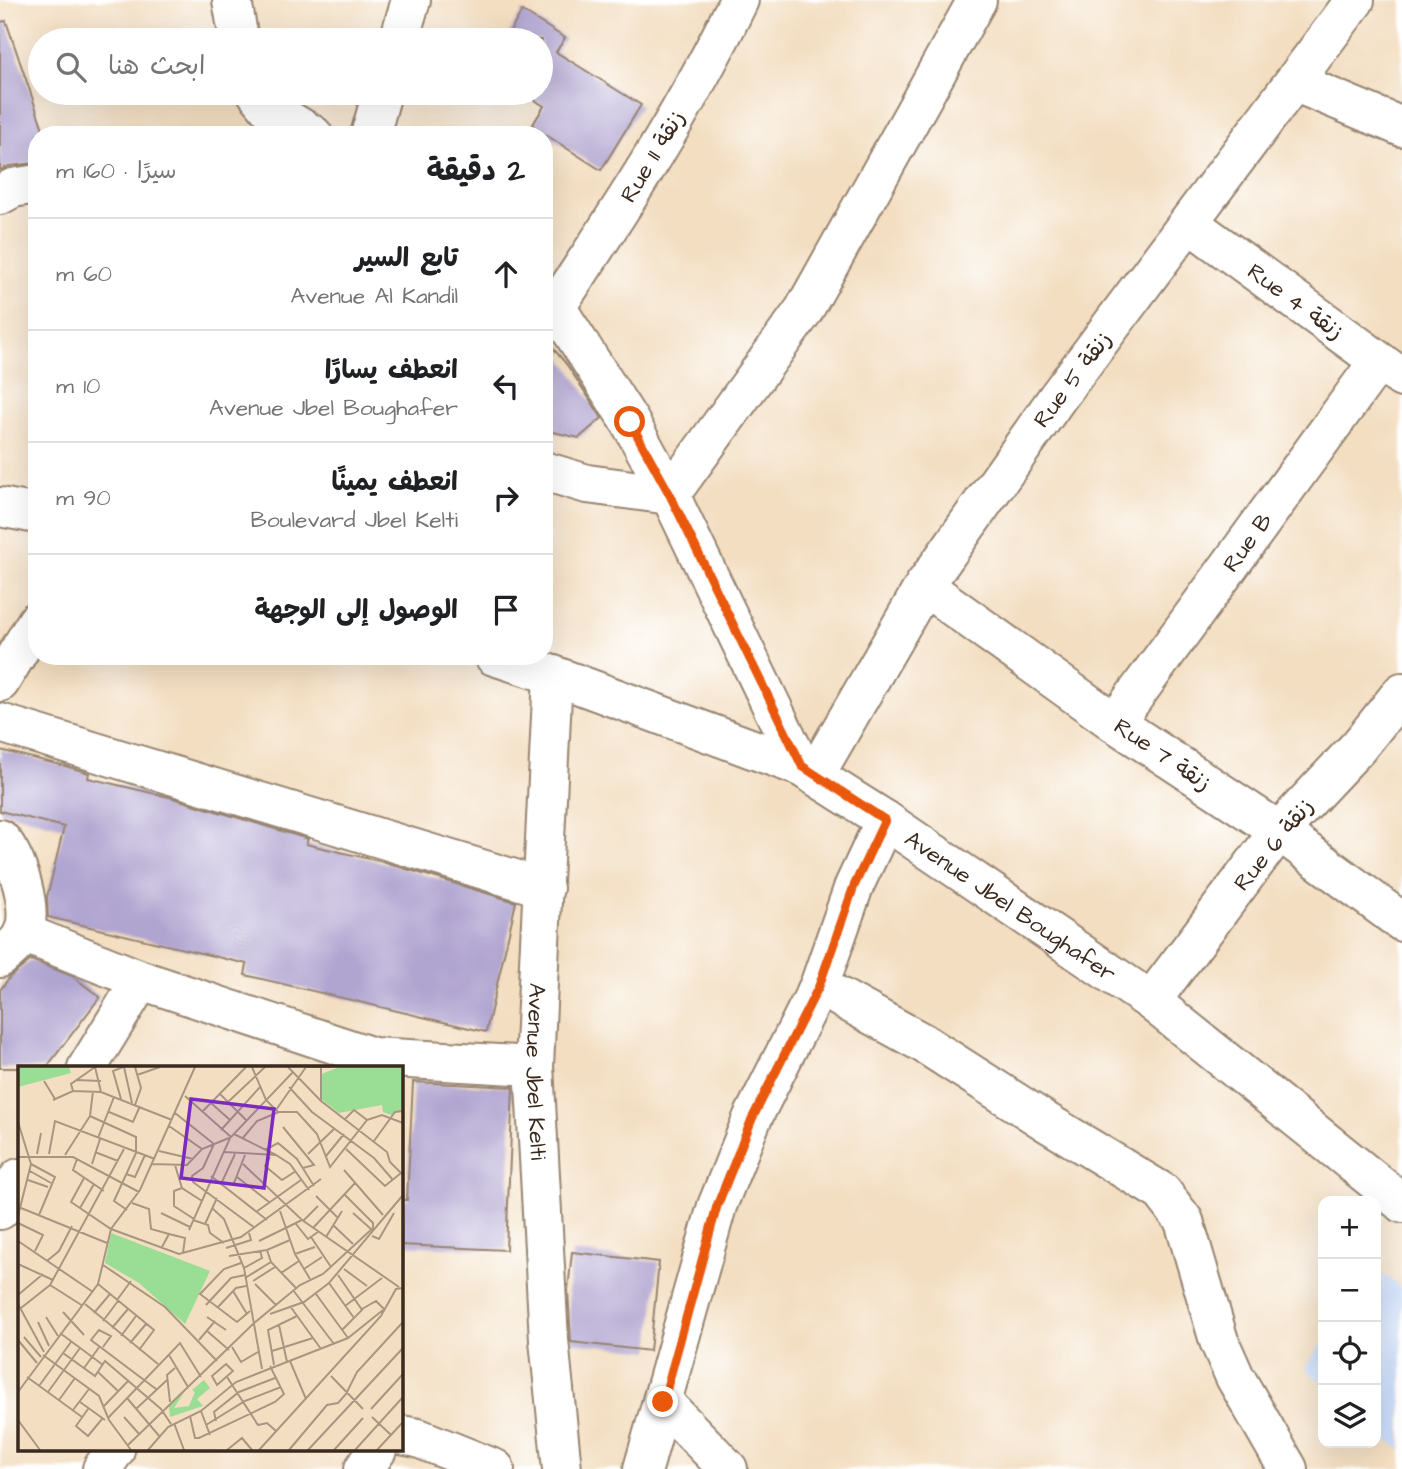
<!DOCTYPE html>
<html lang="ar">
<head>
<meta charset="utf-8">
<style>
  :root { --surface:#fff; --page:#f6f6f6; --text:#202124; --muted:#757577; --line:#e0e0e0 }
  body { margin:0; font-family:"Architects Daughter","Playpen Sans Arabic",sans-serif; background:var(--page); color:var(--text); direction:rtl }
  .controls { position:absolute; right:21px; bottom:21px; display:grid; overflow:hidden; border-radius:14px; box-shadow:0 7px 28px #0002 }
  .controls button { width:63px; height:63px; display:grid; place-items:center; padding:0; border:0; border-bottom:2px solid var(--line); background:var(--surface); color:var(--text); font:35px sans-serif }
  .stop { position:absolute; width:21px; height:21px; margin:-16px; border:5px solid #ea580c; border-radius:50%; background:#fff }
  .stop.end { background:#ea580c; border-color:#fff; box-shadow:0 2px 7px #0008 }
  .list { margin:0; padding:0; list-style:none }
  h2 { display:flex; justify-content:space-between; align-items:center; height:91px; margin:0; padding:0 28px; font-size:30px }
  h2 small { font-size:23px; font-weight:400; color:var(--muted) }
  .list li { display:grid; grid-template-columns:46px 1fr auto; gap:21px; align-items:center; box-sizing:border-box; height:112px; padding:0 28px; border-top:2px solid var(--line) }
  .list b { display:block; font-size:26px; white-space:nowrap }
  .list p { margin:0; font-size:23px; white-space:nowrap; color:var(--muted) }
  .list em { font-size:23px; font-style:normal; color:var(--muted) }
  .icon { flex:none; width:38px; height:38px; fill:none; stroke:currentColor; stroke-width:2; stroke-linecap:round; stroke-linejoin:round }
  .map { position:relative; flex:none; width:1402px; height:1469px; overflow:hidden; direction:ltr }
  .search { position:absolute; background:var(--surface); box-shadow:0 7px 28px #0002; left:28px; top:28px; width:525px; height:77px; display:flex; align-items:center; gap:18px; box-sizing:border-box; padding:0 24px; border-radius:38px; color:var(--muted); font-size:26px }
  .panel { position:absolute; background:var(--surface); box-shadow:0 7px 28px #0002; left:28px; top:126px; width:525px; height:539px; border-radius:28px; direction:rtl }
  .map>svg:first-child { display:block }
  .built { fill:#c9dcf9 }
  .building { fill:#b0a4d0 }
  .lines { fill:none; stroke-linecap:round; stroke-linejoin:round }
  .street-casing { stroke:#978470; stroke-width:42 }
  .street { stroke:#fff; stroke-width:38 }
  .route { stroke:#ea580c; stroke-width:9 }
  .labels { text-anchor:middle; stroke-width:5; stroke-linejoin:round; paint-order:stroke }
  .street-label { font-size:23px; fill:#3b2a1e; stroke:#fff }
  .inset-road { fill:none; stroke:#a99680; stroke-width:2 }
  .view { fill:#7b2cbf; fill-opacity:0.15; stroke:#7b2cbf; stroke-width:3.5 }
  .inset-edge { fill:none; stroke:#3b2a1e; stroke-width:3.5 }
</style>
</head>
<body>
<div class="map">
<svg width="1402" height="1469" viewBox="0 0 1402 1469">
  <rect width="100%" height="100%" fill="#fff"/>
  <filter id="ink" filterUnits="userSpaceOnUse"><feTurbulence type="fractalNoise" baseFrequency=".0143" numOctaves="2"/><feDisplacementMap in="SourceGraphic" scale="14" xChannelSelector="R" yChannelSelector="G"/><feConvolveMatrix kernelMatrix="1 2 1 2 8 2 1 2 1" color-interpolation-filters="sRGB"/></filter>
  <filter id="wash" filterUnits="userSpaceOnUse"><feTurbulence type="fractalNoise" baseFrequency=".00686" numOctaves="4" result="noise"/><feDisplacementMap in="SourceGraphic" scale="28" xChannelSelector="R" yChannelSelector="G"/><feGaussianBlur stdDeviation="1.57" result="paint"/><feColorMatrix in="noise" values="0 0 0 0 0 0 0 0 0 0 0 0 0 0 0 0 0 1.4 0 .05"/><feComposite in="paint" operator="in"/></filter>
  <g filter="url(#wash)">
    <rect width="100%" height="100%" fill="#f3dec1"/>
    <path class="built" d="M1376,1269L1402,1288L1401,1451L1376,1429Z
      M1323,1342V1384L1305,1368Z"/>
    <g id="blocks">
      <path class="building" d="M522,11L565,38L556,52L641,105L601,170L532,126L544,106L523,93H541V40H505Z
        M6,21L45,135H37V163L9,166L0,170V22Z
        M544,337L567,365L602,418L579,438L544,430Z
        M0,750L65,766L89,773L88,778L173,798L308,839L306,844L383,862L516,902L486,1032L245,975L247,964L48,917L47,897L64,827L0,811Z
        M31,960L72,976L100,997L46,1068H0V990L10,977Z
        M413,1082L513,1087L506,1250L401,1245V1200H407Z
        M572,1252L659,1262L650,1351L571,1342L568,1290Z"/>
    </g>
  </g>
  <g filter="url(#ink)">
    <use href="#blocks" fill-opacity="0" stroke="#978470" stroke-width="2"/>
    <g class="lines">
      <defs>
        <g id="street">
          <path d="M232,0L239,40"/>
          <path d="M399,40L411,0"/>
          <path d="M1294,82L1402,127"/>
          <path d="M257,93L270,109L313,135"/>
          <path d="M370,135L382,93"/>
          <path d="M0,195L13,188L37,184"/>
          <path d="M1189,223L1402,378"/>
          <path d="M544,295L556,307L630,422L670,495L801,767"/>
          <path d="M556,307C622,208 687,108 739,0"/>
          <path d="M544,471L587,484L670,495L804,310L977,0"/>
          <path d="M0,507L37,514"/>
          <path d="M924,586L1115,723L1279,831L1402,922"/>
          <path id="s1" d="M494,656L553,675L801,767L885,820L1151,1001L1402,1203"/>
          <path id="s2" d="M553,675L534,1066L549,1340L562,1469"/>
          <path d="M0,682L37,621"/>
          <path d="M0,723L544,888"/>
          <path id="s3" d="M1115,723L1378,362"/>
          <path d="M815,775L924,586L1057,398L1355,0"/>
          <path d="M0,839C17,857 34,910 23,933C19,943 8,951 0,958"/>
          <path d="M23,933L141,980L373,1057L534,1066"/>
          <path d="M819,986L923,1043L1048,1123L1162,1192L1184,1221L1219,1341L1235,1377L1288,1469"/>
          <path d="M1151,1001L1279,831L1359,746L1402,692"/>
          <path d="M87,1068L141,980"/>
          <path d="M0,1210L19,1178"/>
          <path d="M663,1402L728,1469"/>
          <path d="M401,1435L418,1438L495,1469"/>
          <path d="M102,1469L115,1450"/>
          <path d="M364,1469L377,1450"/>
          <path d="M643,1469L717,1206L752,1119L819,986L854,886L885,820"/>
        </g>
      </defs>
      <use href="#street" class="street-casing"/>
      <use href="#street" class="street"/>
    </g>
  </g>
  <g class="lines" filter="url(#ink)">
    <path class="route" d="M630,422L670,495L802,766L885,820L854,886L819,986L752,1119L717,1206L663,1402"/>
  </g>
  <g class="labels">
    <g class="street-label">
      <text transform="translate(652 156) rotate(-59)" y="8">Rue 11 زنقة</text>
      <text transform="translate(1296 301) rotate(36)" y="8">Rue 4 زنقة</text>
      <text transform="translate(1072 379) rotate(-53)" y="8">Rue 5 زنقة</text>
      <text dy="8" stroke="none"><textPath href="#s3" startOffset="224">Rue B</textPath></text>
      <text transform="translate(1163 754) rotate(34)" y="8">Rue 7 زنقة</text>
      <text transform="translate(1273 844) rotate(-51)" y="8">Rue 6 زنقة</text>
      <text dy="8" stroke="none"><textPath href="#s1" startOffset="578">Avenue Jbel Boughafer</textPath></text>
      <text dy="8" stroke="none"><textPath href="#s2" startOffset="397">Avenue Jbel Kelti</textPath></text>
    </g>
  </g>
  <g transform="translate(18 1066)">
    <rect width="385" height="385" fill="#f3dec1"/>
    <path d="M0,1H51L53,7L0,21ZM321,1H385V44L373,49L365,46L364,39L321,47L304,34V8Z" fill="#9add94"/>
    <path d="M93,167L192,205L167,258L121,217L87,197Z" fill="#9add94"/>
    <path d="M186,314L192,322L179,333L185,340L152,351L151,340L168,323L156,342L171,340L177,326L174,324Z" fill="#9add94"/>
    <path class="inset-road" d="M77,1L83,26M106,1L114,37M117,1L123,22L117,39M234,1L248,34L260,46H279L299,68L312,101L349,54L336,44L327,53M270,1L303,35L369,86L372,96L385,109M288,1H313M303,2V35M119,9L142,1M58,14L83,15M26,15L37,33M271,21L294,46L356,92L375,114M55,25L53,18L77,1M201,27L228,54M167,30L213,71M103,33L95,5L105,1M35,34L55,25L83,26L154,54M210,36L247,1M193,37L212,54M258,44L288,1M91,46L115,56L122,40M184,46L228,1M157,47L196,78L185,102L174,110L175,116L237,162M72,50L118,71V87L96,135L109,144M349,54L364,49L385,57M0,56L13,98L0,150M151,60L184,83M265,61L296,99L285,102M203,64L242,21M216,68L258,89M80,72L96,31M224,73L239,55L261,46M356,75L377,46L385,45M328,83L367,120L383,107M247,84L260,77L279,93L296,120M141,85L175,93M77,86L100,95M205,86L258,89L272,98L291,124M19,88L23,67M31,88L37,55L137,93M290,88L317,62M47,89L72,50L75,25M308,90L326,68M0,91H55L121,126M252,91L247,100L264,114L278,105M59,93L55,104L86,125M13,98L37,111L21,149M74,98L82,73M134,98L169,99L184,83L211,72M225,98L284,154L381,221M157,99L164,122L184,135M326,104L365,149M12,105L33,117M108,108L117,111L127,89M193,110L249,154M219,111L251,136M66,112L53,136L93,163L161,188L223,171L303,113M10,114L30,121M216,117L227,89M203,118L217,88M164,122L156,125V140L176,153M326,128L355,157V165M298,130L319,151M114,137L131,143L133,163L151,168M3,142L89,177M62,142L76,118M194,142L206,153L226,202L244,303M262,145L277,188L292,213M238,146L283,114M143,147L172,161M335,147L353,163M175,154L190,159L192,167L206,177M285,155L300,140M0,157L25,169L17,185M187,158L199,132M278,158L290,173L300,166M315,159L335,178M295,162L337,117M171,164L212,72L275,6M354,170L361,173L376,147M293,171L313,201M308,171L324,145M0,175L75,226M241,175L284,154M144,181L151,168L167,172L165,187M208,182L233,174L231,167M249,184L253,196L278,222M277,188L297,181M211,190L249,184L272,174M29,195L41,185L54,160M223,197L206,203L182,228L219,256L232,245M0,198L35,214M85,199L147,241L199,295M226,202L244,192L242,184M286,203L304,191M326,203L349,220M263,207L281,195M320,209L344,244L324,264M227,212L253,196M235,215L257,201M311,217L336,252M80,218L136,264L121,284M237,218L258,239M32,219L65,240M275,224L316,278M215,225L229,248M298,228L330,272M0,229L25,208M99,234L113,215M0,238L26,286M67,238L140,298M188,239L213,212L227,209M272,240L303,283M327,240L364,212M200,241L218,222L228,220M3,242L32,219L106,83M344,243L358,235L366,243M45,246L66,269M76,247L92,228M252,248L286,236L311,217L385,129M28,251L40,270M189,251L208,264M85,255L100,235M20,256L31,280M261,259L269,296M94,262L110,243M189,265L211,284M42,267L85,299M103,270L118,250M6,271L23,291M0,274L19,297M181,274L197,255M112,277L128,258M85,281L93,270L81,264L73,274L138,323M214,281L223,296L240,286M254,285L295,272M45,287L77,310L87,295L143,343L153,358M25,289L81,330L91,354L113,384M151,289L170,321M272,295L288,333M208,298L215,305L199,319L194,310ZM256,299L250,264L279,250M66,302L82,280M80,306L100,325M313,310L345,343M9,311L64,351M209,311L240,359L249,357L258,365M21,320L53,276M0,326L80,218L93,163L122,124L177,1M30,326L62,282M109,332L142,371M41,334L57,312M62,336L87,354M152,336L149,309L157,302M86,340L111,314M70,343L58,360L70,370L84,353M118,343L149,314M353,343L385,308M55,344L71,323M183,345L192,369M172,350L177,372H181L257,336L266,328L252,300M106,351L122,369M354,351L373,369M90,352L162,277L183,311M0,354L22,384M198,355L196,346L221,326L257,312M156,357L166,384M188,359L227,335L263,321M109,380L235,258L282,219L305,208L355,162M130,384L150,361L183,345L218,316L330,272L365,244M209,384L224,372L234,384M241,384L363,250L378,223L385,222M271,384L309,339L320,337L328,328L339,306L385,256M290,384L385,282M316,384L345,352M337,384L385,331M359,384L385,356"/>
    <path class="view" d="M173,33L256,43L246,122L163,112Z"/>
    <rect width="385" height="385" class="inset-edge"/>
  </g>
</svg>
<div class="controls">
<button>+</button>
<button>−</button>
<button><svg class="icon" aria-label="locate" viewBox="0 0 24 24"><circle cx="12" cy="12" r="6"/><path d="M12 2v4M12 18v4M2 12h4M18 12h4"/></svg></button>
<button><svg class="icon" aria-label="layers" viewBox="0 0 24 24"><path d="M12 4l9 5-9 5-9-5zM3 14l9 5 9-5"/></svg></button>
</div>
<div class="stop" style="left:630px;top:422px"></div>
<div class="stop end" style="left:663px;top:1402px"></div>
<div class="search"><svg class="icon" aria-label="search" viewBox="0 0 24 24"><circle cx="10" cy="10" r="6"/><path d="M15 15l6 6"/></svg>ابحث هنا</div>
<section class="panel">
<h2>2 دقيقة<small>سيرًا · 160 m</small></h2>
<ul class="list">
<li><svg class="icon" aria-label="ahead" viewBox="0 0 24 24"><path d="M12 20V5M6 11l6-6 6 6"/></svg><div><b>تابع السير</b><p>Avenue Al Kandil</p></div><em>60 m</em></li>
<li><svg class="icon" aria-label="left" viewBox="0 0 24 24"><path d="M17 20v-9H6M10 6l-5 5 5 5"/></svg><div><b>انعطف يسارًا</b><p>Avenue Jbel Boughafer</p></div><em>10 m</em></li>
<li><svg class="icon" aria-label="right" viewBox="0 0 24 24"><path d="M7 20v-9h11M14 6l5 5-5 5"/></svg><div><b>انعطف يمينًا</b><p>Boulevard Jbel Kelti</p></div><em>90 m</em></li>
<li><svg class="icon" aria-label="arrive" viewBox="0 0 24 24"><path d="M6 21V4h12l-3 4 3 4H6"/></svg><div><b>الوصول إلى الوجهة</b></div></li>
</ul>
</section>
</div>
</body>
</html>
